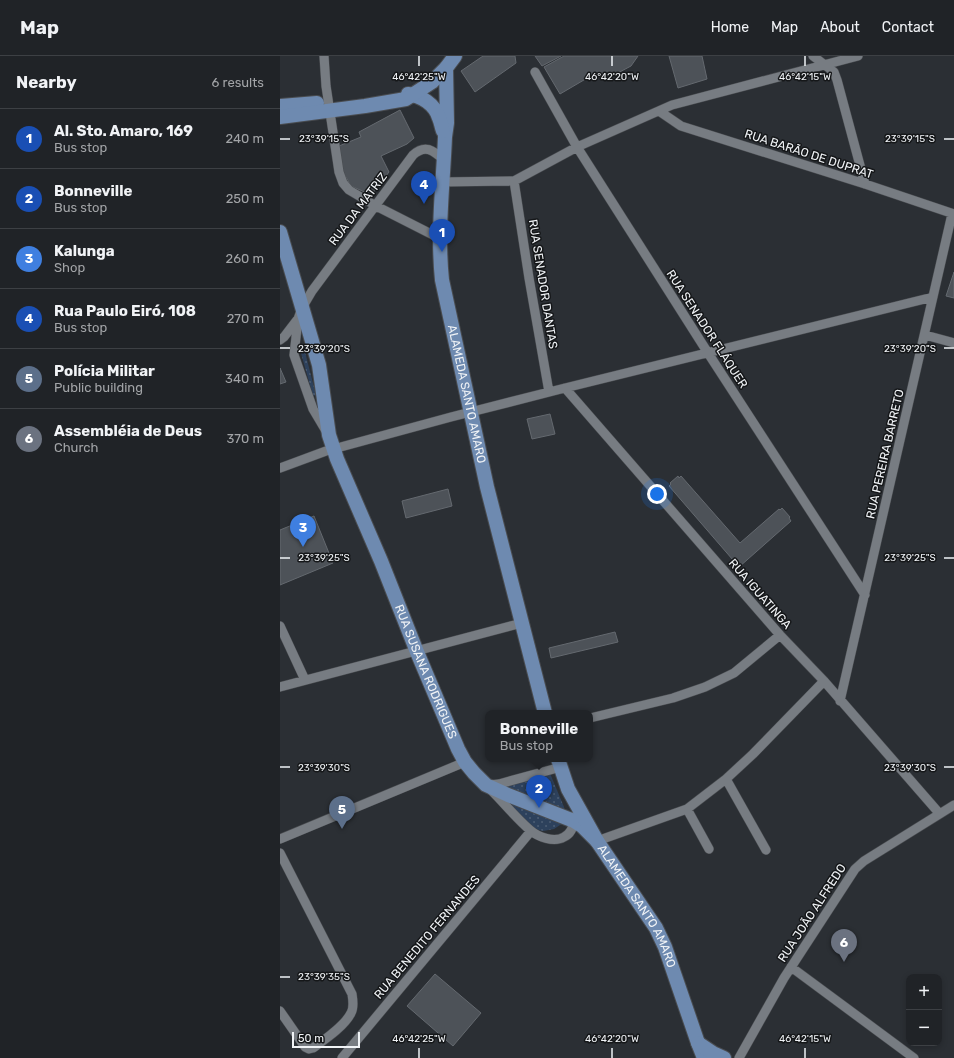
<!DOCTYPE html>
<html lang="en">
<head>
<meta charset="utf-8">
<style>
  :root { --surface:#202327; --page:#282b2f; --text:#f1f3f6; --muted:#a2a4a7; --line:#3d4044; --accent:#0b8043 }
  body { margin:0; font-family:Rubik,sans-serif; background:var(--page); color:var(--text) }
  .controls { position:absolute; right:12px; bottom:12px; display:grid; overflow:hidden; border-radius:8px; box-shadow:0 2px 6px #0003 }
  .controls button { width:36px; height:36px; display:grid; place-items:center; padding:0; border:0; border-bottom:1px solid var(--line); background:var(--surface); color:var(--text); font:20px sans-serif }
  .scale { position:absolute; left:12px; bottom:10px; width:68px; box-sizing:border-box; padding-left:4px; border:2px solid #f0f3f6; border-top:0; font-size:11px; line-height:14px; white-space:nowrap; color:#f0f3f6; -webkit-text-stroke:3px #151719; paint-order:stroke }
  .you { position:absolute; left:377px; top:438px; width:14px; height:14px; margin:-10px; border:3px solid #fff; border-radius:50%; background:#1a73e8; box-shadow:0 0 0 6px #1a73e833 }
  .badge { display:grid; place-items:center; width:26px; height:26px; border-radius:50%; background:var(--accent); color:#fff; font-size:13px; font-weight:700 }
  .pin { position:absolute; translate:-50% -33px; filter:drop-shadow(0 1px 2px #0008) }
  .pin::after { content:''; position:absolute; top:21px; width:14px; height:12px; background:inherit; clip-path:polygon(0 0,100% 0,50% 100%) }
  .popup { position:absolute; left:205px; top:654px; width:108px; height:52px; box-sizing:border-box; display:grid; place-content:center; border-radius:8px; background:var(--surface); filter:drop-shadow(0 1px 3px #0005); font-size:13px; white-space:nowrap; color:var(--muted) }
  .popup b { font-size:15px; color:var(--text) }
  .popup::after { content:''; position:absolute; left:50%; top:100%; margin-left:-8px; border:8px solid transparent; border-top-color:var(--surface) }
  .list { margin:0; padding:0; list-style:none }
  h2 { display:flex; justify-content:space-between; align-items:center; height:52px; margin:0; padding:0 16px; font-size:17px }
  h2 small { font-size:13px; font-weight:400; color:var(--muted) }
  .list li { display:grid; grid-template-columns:26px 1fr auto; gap:12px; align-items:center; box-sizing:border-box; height:60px; padding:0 16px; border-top:1px solid var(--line) }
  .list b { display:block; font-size:15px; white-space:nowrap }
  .list p { margin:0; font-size:13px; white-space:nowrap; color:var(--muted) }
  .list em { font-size:13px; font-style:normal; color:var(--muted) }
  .map { position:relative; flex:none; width:674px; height:1002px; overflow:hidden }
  header { display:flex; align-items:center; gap:24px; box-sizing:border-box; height:56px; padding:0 20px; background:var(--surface); border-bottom:1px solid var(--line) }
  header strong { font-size:19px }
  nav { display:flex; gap:22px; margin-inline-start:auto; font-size:14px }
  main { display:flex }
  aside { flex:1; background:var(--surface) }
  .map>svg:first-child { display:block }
  .grass { fill:url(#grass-dots) }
  .building { fill:#4d5258; stroke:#64696f }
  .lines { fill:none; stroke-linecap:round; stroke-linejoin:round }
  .street-casing { stroke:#494c50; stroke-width:10 }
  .primary-casing { stroke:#494c50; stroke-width:16 }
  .street { stroke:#777c82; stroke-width:9 }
  .primary { stroke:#6e8ab0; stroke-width:14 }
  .ticks { fill:none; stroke:#f0f3f6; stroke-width:1.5 }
  .labels { text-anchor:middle; stroke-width:3; stroke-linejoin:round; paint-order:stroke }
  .street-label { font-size:12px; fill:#f0f3f6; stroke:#151719 }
  .ticks-label { font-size:10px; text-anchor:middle; fill:#f0f3f6; stroke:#151719; stroke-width:3; stroke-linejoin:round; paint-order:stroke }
</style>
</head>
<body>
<header>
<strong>Map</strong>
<nav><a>Home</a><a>Map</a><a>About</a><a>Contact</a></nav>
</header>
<main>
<aside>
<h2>Nearby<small>6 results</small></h2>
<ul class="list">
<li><span class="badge" style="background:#1a4fb4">1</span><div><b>Al. Sto. Amaro, 169</b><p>Bus stop</p></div><em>240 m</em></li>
<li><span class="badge" style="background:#1a4fb4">2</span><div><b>Bonneville</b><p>Bus stop</p></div><em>250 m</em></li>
<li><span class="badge" style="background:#3f7fe0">3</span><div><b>Kalunga</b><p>Shop</p></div><em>260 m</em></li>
<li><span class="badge" style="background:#1a4fb4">4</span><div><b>Rua Paulo Eiró, 108</b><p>Bus stop</p></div><em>270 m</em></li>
<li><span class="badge" style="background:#5c6f8a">5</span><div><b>Polícia Militar</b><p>Public building</p></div><em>340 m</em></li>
<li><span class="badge" style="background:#6b7280">6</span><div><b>Assembléia de Deus</b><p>Church</p></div><em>370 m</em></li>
</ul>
</aside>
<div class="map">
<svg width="674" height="1002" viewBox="0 0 674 1002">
  <defs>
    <pattern id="grass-dots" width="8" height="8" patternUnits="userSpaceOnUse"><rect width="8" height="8" fill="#2d415c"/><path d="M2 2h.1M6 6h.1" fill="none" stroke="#4c5d74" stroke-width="1.8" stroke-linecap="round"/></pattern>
  </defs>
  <rect width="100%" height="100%" fill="#2b2f34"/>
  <path class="grass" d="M25,296L36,339L33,340L21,297Z
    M269,715L284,751L285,759L283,767L274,773L263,775L250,772L212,732Z"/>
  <path class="building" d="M203,0H235L236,7L195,36L181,15Z
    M255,0H281L262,10Z
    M284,0H358L351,10L332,20L309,21L280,38L264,11Z
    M389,0H422L427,23L398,32Z
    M120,54L134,82L127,88L101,100L109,116L93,137L89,138L71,130L63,116L59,90L81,81L79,76Z
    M674,216V242L666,240Z
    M0,312L6,326L0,328Z
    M270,358L275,378L252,383L247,363Z
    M398,420L399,422L401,420L460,487L499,453L500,454L502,452L510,461L509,462L511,465L459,511L389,430L391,428L390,427Z
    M168,433L172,450L126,462L122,445Z
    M34,460L53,507L0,529V474Z
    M335,576L338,586L271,602L269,592Z
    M155,918L201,957L173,990L127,950Z"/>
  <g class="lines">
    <defs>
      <path id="street" d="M44,0L46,30L59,116L63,127L69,134L96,150L159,182
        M533,0L554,16L557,24L585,128
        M255,16L297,91L428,297L585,539
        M379,55L401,70L585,128L674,158
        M234,125L249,222L269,336
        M162,126L234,125L297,91L392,49L578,0
        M645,279L674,287
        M0,284L4,281L17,264
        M285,332L500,579L544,625L659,757
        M46,375L33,353L14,299L18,263L22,252L32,235L133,99C145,88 153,94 164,104
        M0,412L46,395L171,361L285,332L653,241
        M0,570L25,624
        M0,631L242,567
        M560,645L672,158
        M310,662L393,642L425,631L454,617L500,579
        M446,723L486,794
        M209,729L219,728L281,711
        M211,734C224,747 236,762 250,774C258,781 274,787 284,781C292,777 294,770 293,761
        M407,753L429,793
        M0,783L185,706
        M317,785L407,753L446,723L473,698L544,625
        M0,797L72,938C73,944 74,952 71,957C65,970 44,984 33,992L29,993L25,991L0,955
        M511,911L634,1002
        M62,1002L251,775
        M459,1002L504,922L575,813L584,805L674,749"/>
      <g id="primary">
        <path id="s1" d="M166,12L167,67L165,81C163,129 157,176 162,224L207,431L265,657"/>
        <path d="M128,38C141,40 155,48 159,62C161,66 161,70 163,75"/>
        <path d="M0,50L37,47"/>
        <path d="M0,61L85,50L126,43L152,26L166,12L175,0"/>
        <path id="s2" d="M0,176L39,309L49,379L57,403L101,505L137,596L178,693L185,706L194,717L206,729L228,739L294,765L302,770L317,785"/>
        <path id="s3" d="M278,703L288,733L317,785L376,872L385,891L418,987L424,1002"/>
        <path d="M418,987L433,997L444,1002"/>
      </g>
    </defs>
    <use href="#street" class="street-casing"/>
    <use href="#primary" class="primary-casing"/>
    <use href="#street" class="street"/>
    <use href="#primary" class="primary"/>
  </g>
  <path class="ticks" d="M139,0V10M332,0V10M525,0V10M0,83H10M664,83H674M0,292H10M664,292H674M0,502H10M664,502H674M0,711H10M664,711H674M0,921H10M139,992V1002M332,992V1002M525,992V1002"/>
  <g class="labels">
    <g class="street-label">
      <text transform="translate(529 98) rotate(18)" y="4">RUA BARÃO DE DUPRAT</text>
      <text transform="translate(78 153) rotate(-53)" y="4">RUA DA MATRIZ</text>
      <text transform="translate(263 228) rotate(81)" y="4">RUA SENADOR DANTAS</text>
      <text transform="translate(427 273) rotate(57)" y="4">RUA SENADOR FLÁQUER</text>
      <text dy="4" stroke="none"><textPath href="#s1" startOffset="329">ALAMEDA SANTO AMARO</textPath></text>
      <text transform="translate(605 398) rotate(-77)" y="4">RUA PEREIRA BARRETO</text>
      <text transform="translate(480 538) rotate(49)" y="4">RUA IGUATINGA</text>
      <text dy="4" stroke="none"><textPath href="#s2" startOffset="465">RUA SUSANA RODRIGUES</textPath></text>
      <text dy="4" stroke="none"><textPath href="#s3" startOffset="168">ALAMEDA SANTO AMARO</textPath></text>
      <text transform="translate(532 857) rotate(-57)" y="4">RUA JOÃO ALFREDO</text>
      <text transform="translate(147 881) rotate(-50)" y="4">RUA BENEDITO FERNANDES</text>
    </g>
  </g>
  <g class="ticks-label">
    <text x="139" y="24">46°42'25"W</text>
    <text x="332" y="24">46°42'20"W</text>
    <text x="525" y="24">46°42'15"W</text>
    <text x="44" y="86">23°39'15"S</text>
    <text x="630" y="86">23°39'15"S</text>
    <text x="44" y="296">23°39'20"S</text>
    <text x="630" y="296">23°39'20"S</text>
    <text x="44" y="505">23°39'25"S</text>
    <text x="630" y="505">23°39'25"S</text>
    <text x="44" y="715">23°39'30"S</text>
    <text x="630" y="715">23°39'30"S</text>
    <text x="44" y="924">23°39'35"S</text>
    <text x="139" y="986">46°42'25"W</text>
    <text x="332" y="986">46°42'20"W</text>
    <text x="525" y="986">46°42'15"W</text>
  </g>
</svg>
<div class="controls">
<button>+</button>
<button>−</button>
</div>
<div class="scale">50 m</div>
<div class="you"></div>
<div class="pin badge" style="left:162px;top:196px;background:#1a4fb4">1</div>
<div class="pin badge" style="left:259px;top:752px;background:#1a4fb4">2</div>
<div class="popup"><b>Bonneville</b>Bus stop</div>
<div class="pin badge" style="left:23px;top:491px;background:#3f7fe0">3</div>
<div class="pin badge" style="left:144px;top:148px;background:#1a4fb4">4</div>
<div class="pin badge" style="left:62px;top:773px;background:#5c6f8a">5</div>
<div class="pin badge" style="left:564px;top:906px;background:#6b7280">6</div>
</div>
</main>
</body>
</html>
